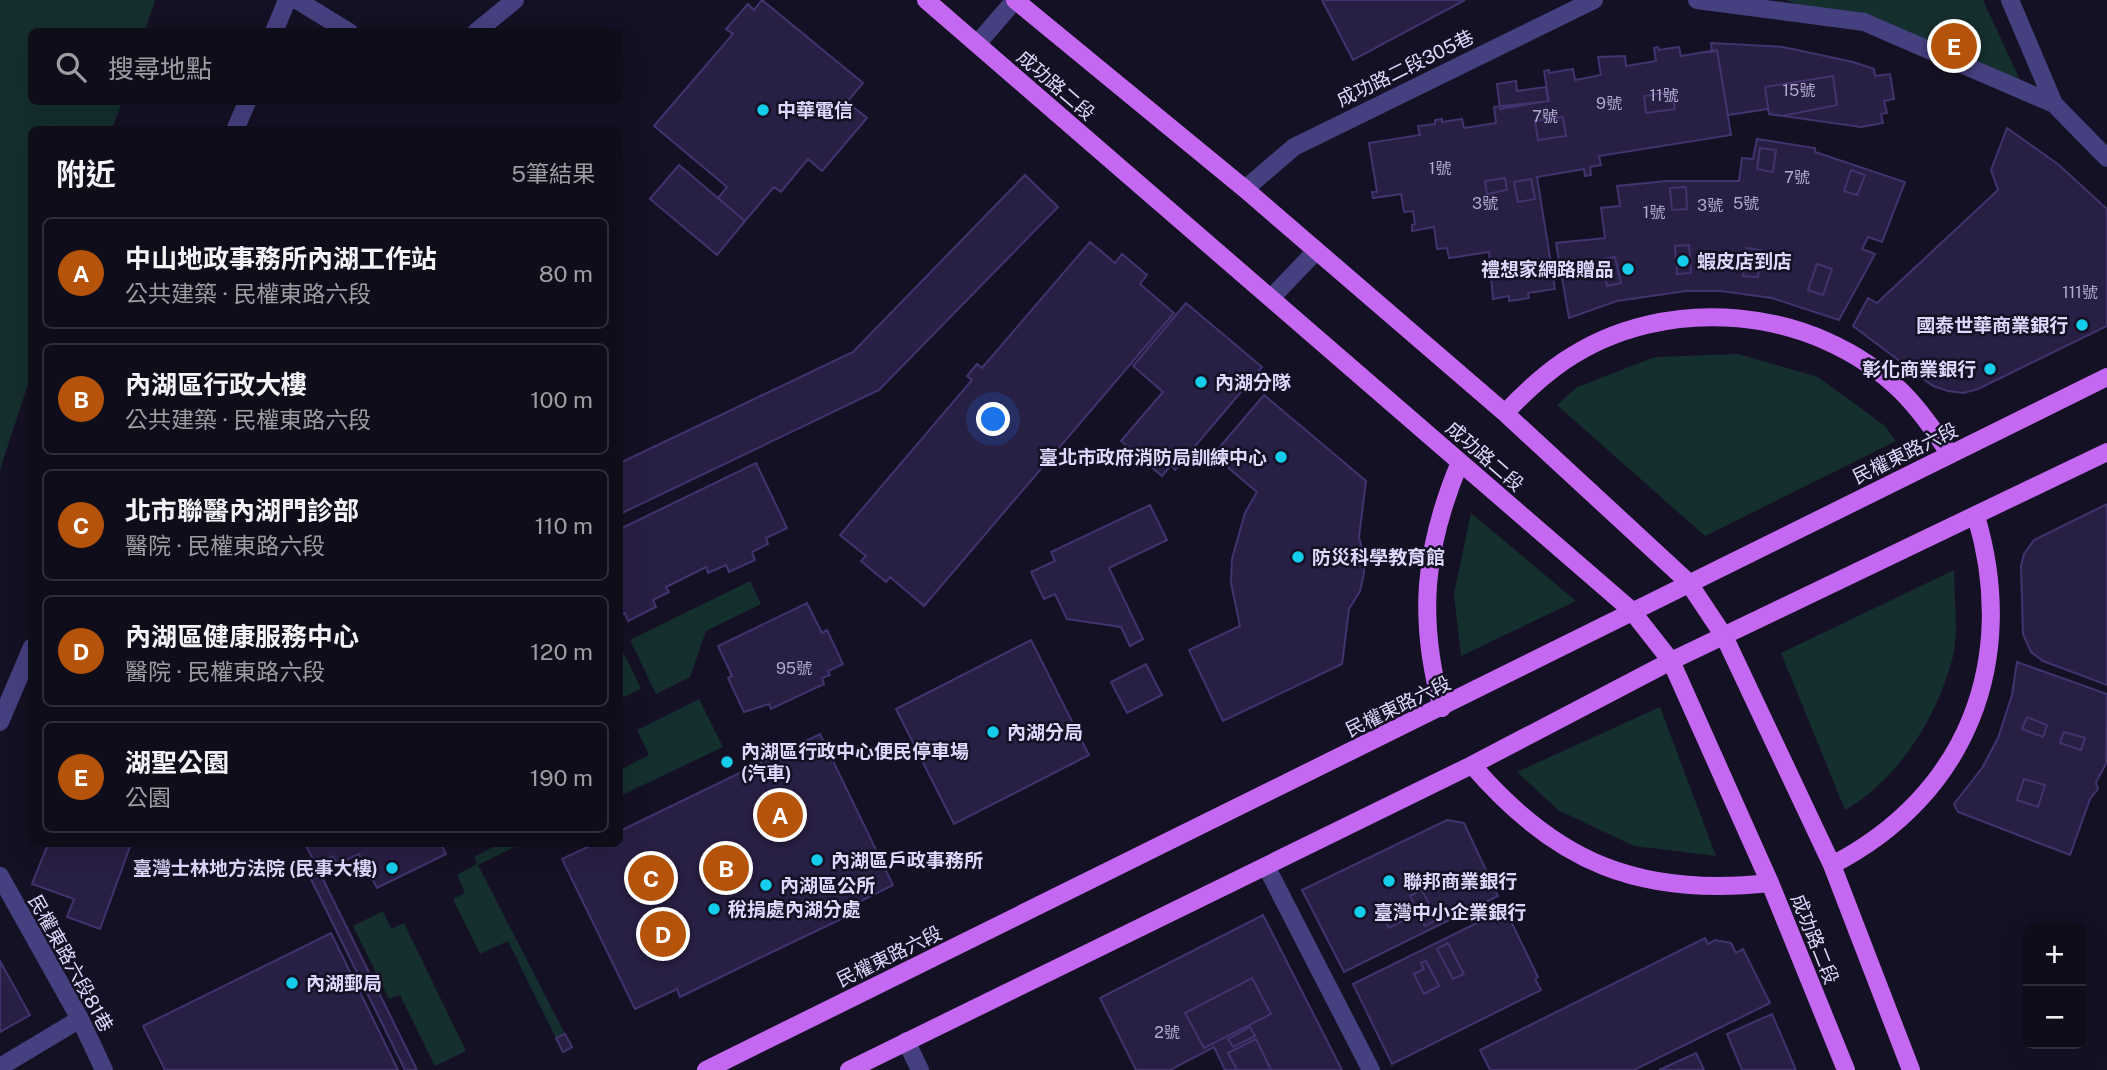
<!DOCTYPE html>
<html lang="zh-TW">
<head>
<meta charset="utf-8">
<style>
  :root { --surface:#100d1b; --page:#191624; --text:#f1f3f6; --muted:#9c9ca3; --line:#302d3a; --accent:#b45309 }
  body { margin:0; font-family:"Public Sans","Noto Sans TC",sans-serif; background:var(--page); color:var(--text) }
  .controls { position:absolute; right:21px; bottom:21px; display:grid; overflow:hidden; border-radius:10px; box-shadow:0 7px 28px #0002 }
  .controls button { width:63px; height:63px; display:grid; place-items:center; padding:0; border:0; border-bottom:2px solid var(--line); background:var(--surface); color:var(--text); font:35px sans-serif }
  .you { position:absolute; left:994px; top:420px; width:24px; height:24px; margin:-18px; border:5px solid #fff; border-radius:50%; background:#1a73e8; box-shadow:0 0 0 10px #1a73e833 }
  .badge { display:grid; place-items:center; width:46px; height:46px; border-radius:50%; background:var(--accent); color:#fff; font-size:23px; font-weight:700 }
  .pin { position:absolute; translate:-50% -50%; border:4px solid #fff; box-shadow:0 2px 7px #0006 }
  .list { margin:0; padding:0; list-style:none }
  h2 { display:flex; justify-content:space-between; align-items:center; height:91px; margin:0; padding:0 28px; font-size:30px }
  h2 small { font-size:23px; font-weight:400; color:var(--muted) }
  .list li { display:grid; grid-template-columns:46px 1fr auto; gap:21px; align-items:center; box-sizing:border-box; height:112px; margin:0 14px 14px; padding:0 14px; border:2px solid var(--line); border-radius:10px }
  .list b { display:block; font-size:26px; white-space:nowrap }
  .list p { margin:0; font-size:23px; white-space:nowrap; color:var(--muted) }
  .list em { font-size:23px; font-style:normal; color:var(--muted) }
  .icon { flex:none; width:38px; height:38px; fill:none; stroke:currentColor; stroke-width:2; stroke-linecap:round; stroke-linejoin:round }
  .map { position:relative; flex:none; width:2107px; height:1070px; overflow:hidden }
  .search { position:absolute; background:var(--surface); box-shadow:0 7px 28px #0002; left:28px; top:28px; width:595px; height:77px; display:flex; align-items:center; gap:18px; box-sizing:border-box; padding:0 24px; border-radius:10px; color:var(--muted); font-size:26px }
  .panel { position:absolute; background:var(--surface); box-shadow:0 7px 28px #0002; left:28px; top:126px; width:595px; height:721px; border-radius:10px }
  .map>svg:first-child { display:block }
  .green { fill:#152e2e }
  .building { fill:#281f44; stroke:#41336e; stroke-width:2 }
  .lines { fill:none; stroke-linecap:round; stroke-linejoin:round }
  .minor { stroke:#45407f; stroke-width:18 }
  .major { stroke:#c468f2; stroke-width:18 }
  .poi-dot { fill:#15cdeb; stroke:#151124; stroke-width:2.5 }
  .labels { text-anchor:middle; stroke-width:5; stroke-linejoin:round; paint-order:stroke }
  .number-label { font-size:16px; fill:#b0aace }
  .street-label { font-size:19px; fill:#ddd8fc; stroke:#151124 }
  .poi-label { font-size:19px; font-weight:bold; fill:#ddd8fc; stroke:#151124; text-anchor:start }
</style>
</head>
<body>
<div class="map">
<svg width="2107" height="1070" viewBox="0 0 2107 1070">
  <rect width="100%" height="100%" fill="#151124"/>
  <path class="green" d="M0,0H155L145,31L32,32V102H122L112,129L32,130L31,375L0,470Z
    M1786,0H1983L2025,91Z
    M1738,354L1818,377L1885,426L1896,441L1705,536L1557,405L1577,387L1655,357Z
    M1471,513L1576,601L1461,656L1454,594Z
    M1954,570C1954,597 1959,631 1953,656C1938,716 1899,779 1845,810L1781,653Z
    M750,581L761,604L706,631L690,677L656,694L630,640Z
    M620,645L641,689L621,698L620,695Z
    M699,699L723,747L620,796V770L649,755L637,730Z
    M1660,707L1716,856L1634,846L1558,810L1517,772Z
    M494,844H521L478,865L565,1034L556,1038L508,941L480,954L453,899L465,893L457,875L477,864L474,857L495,846Z
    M383,911L391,929L404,923L466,1051L435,1066L400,995L389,999L353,926Z"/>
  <path class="building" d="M762,0L863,83L847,102L867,118L822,171L808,159L781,192L774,187L745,221L718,198L727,187L654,126L733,34L726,29L748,4L754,10Z
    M1322,0H1465L1353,60Z
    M1711,43L1783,47L1853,62L1874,69L1875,76L1890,74L1894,99L1884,101L1887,113L1881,114L1883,123L1861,127L1769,114L1768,109L1728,115L1717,50L1712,52Z
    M1658,47L1659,50L1679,47L1681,56L1717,50L1731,135L1599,156L1601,165L1590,167L1591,175L1585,176L1584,169L1537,177L1555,289L1528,293L1529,298L1509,301V296L1493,299L1489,252L1449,258L1447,248L1437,249L1434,227L1412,231V225L1415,224L1413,211L1404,212L1401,194L1373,198L1372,192H1377L1369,143L1420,135L1418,126L1435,124V120L1442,119V122L1462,119L1464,128L1496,123L1494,107L1549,101L1544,71L1549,70V73L1573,69L1575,80L1601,75L1598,57L1625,56L1626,66L1656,61L1654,48Z
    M1833,76L1837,105L1782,116L1769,114L1765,87Z
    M1516,81L1517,91L1546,87L1548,101L1500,109L1497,84Z
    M1672,92L1675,109L1646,113L1644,96Z
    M1563,117L1566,136L1538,140L1535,121Z
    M2007,128L2059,165L2107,209V326L1978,389L1963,393L1948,391L1933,386L1853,326L1868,298L1877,303L1998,190L1991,170Z
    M1757,139L1815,148V152L1905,182L1882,242L1868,237L1862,249L1875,254L1839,320L1772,298L1721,291H1686L1617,301L1569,318L1556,243L1605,238L1601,208L1620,206L1617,186L1667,181H1739L1742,158L1753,159Z
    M1760,148L1776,150L1773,172L1757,169Z
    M679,165L745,221L717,255L650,199Z
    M1851,170L1865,175L1857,195L1844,191Z
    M1025,175L1058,207L879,390L620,514V463L853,352Z
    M1505,178L1507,190L1487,194L1485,181Z
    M1531,179L1535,199L1518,202L1514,182Z
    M1686,187L1687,209L1672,210L1670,188Z
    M1090,242L1115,263L1122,254L1147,275L1140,284L1174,313L924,606L890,577L886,582L861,561L866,556L840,535L972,380L967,376L977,364L982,368Z
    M1689,245L1691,273L1677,274L1675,246Z
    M1746,248L1761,250L1758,277L1743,276Z
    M1615,257L1621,283L1607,286L1602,259Z
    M1817,264L1832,269L1823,295L1808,290Z
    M1186,303L1262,367L1175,470L1171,465L1162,476L1121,441L1163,392L1133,366Z
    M1264,395L1366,481L1359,537L1364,556V573L1360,591L1349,609L1342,664L1223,721L1189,650L1240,626L1231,583L1232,559L1245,513L1257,492L1213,455Z
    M756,463L787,528L766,538L768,544L752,552L755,560L729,572L726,565L708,573L706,567L666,587L669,592L653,600L656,607L628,621L625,613L620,616V529Z
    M2107,504V685L2043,661L2031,652L2023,634L2021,566L2024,554L2034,540Z
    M1150,505L1167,540L1109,568L1143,639L1130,646L1121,627L1067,619L1055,594L1044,599L1031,572L1055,561L1051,552Z
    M807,603L822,633L827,630L843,664L828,671L830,675L822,678L824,684L771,709L769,704L744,712L728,678L732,676L718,646Z
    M1031,640L1089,755L954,824L896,709Z
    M2017,662L2107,694L2106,764L2096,782L2098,789L2090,799L2070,855L1958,812L1954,804L1982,768L1998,738L2012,695Z
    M1146,664L1162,695L1127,713L1111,682Z
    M2027,717L2047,725L2043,737L2022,729Z
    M2064,732L2085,738L2081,750L2060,743Z
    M820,734L893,885L853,905L856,912L768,954L680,997L677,989L635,1009L562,859L594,844H620V831Z
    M2024,779L2045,785L2038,807L2017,800Z
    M1447,820L1464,823L1498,896L1344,972L1302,890Z
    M48,844H131L100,929L67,917L74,899L32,884Z
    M305,844H441L446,854L377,888L359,854L337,864L333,856L316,865Z
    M316,865L417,1070H405L306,869Z
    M1422,890L1437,919L1425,926L1410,896Z
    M1400,901L1409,918L1389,928L1380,911Z
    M1505,909L1538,977L1535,979L1541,990L1392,1064L1353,984Z
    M1263,915L1342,1070H1225L1214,1047L1170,1070H1136L1100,998Z
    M331,933L398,1070H165L143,1026Z
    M1705,938L1708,944L1715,940L1731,943L1736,953L1743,949L1770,1003L1634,1070H1490L1480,1050Z
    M1448,943L1464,974L1453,979L1437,949Z
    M0,961L30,1015L0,1032Z
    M1426,961L1439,986L1424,994L1414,974L1424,969L1421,963Z
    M1252,978L1271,1014L1204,1048L1185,1013Z
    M1772,1014L1796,1070H1742L1727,1034Z
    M1250,1027L1255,1036L1233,1047L1228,1039Z
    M565,1034L572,1047L563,1052L556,1038Z
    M1256,1039L1271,1070H1237L1228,1053Z
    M1696,1053L1704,1070H1659Z"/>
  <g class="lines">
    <path class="minor" d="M297,0L349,32
      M1697,0L1864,22L2054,104
      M2010,0L2054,104L2107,158
      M274,32L287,0
      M476,32L515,0
      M977,44L1015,0
      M235,130L247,102
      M1245,189L1294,147L1594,0
      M1271,298L1316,251
      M0,722L32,647
      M1266,866L1371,1070
      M0,876L80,1019L104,1070
      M906,1041L920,1070
      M0,1067L80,1019"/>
    <path class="major" d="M926,0L1631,610L1671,661L1770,883L1846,1070
      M1015,0L1245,189L1505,413L1688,582L1724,636L1832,865L1911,1070
      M1505,413C1523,394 1542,376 1564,361C1665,292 1815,306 1902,392C1921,411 1936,433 1950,455
      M1442,708C1417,618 1424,548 1460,462
      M1472,765C1557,864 1641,897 1770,883
      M1832,865C1968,795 2019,660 1976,516
      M706,1070L2107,377
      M849,1070L1472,765L1671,661L2107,452"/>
  </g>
  <g class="poi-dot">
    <circle cx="763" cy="110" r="7"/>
    <circle cx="1683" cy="261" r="7"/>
    <circle cx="1628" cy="269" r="7"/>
    <circle cx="2082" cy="325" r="7"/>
    <circle cx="1990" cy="369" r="7"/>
    <circle cx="1201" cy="382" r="7"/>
    <circle cx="1281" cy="457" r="7"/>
    <circle cx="1298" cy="557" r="7"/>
    <circle cx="993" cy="732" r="7"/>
    <circle cx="727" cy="762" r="7"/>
    <circle cx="817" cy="860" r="7"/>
    <circle cx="392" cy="868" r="7"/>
    <circle cx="1389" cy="881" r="7"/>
    <circle cx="766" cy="885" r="7"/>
    <circle cx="714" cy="909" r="7"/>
    <circle cx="1360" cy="912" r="7"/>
    <circle cx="292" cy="983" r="7"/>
  </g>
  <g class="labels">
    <g class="number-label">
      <text x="1799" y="96">15號</text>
      <text x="1664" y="101">11號</text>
      <text x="1609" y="109">9號</text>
      <text x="1545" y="122">7號</text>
      <text x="1440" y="174">1號</text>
      <text x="1797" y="183">7號</text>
      <text x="1485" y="209">3號</text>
      <text x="1746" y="209">5號</text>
      <text x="1710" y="211">3號</text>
      <text x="1654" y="218">1號</text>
      <text x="2080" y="298">111號</text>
      <text x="794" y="674">95號</text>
      <text x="1167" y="1038">2號</text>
    </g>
    <g class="street-label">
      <text transform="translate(1405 68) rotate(-26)" y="7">成功路二段305巷</text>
      <text transform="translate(1056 85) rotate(41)" y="7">成功路二段</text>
      <text transform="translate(1905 453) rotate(-26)" y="7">民權東路六段</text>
      <text transform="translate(1485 456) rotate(41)" y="7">成功路二段</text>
      <text transform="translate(1398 706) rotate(-26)" y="7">民權東路六段</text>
      <text transform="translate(1815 939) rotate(68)" y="7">成功路二段</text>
      <text transform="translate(889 956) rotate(-26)" y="7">民權東路六段</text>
      <text transform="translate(71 963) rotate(61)" y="7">民權東路六段81巷</text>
    </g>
    <g class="poi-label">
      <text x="777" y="117">中華電信</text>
      <text x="1697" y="268">蝦皮店到店</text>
      <text x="1614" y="276" text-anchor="end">禮想家網路贈品</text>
      <text x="2068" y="332" text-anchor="end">國泰世華商業銀行</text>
      <text x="1976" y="376" text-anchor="end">彰化商業銀行</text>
      <text x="1215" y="389">內湖分隊</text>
      <text x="1267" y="464" text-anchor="end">臺北市政府消防局訓練中心</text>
      <text x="1312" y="564">防災科學教育館</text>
      <text x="1007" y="739">內湖分局</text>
      <text x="741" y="758">內湖區行政中心便民停車場<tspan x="741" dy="22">(汽車)</tspan></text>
      <text x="831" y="867">內湖區戶政事務所</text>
      <text x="378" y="875" text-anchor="end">臺灣士林地方法院 (民事大樓)</text>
      <text x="1403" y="888">聯邦商業銀行</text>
      <text x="780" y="892">內湖區公所</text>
      <text x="728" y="916">稅捐處內湖分處</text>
      <text x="1374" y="919">臺灣中小企業銀行</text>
      <text x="306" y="990">內湖郵局</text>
    </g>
  </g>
</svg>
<div class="controls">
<button>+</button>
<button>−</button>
</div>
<div class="you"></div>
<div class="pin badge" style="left:780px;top:815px">A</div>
<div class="pin badge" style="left:726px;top:868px">B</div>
<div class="pin badge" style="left:651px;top:878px">C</div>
<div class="pin badge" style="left:663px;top:934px">D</div>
<div class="pin badge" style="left:1954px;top:46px">E</div>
<div class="search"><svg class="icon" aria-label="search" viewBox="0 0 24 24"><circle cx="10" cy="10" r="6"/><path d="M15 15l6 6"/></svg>搜尋地點</div>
<section class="panel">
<h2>附近<small>5筆結果</small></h2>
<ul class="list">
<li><span class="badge">A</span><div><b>中山地政事務所內湖工作站</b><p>公共建築 · 民權東路六段</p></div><em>80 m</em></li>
<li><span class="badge">B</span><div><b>內湖區行政大樓</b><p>公共建築 · 民權東路六段</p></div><em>100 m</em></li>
<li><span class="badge">C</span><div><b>北市聯醫內湖門診部</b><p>醫院 · 民權東路六段</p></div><em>110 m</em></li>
<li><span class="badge">D</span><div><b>內湖區健康服務中心</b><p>醫院 · 民權東路六段</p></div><em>120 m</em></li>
<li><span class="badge">E</span><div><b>湖聖公園</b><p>公園</p></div><em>190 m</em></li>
</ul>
</section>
</div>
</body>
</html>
